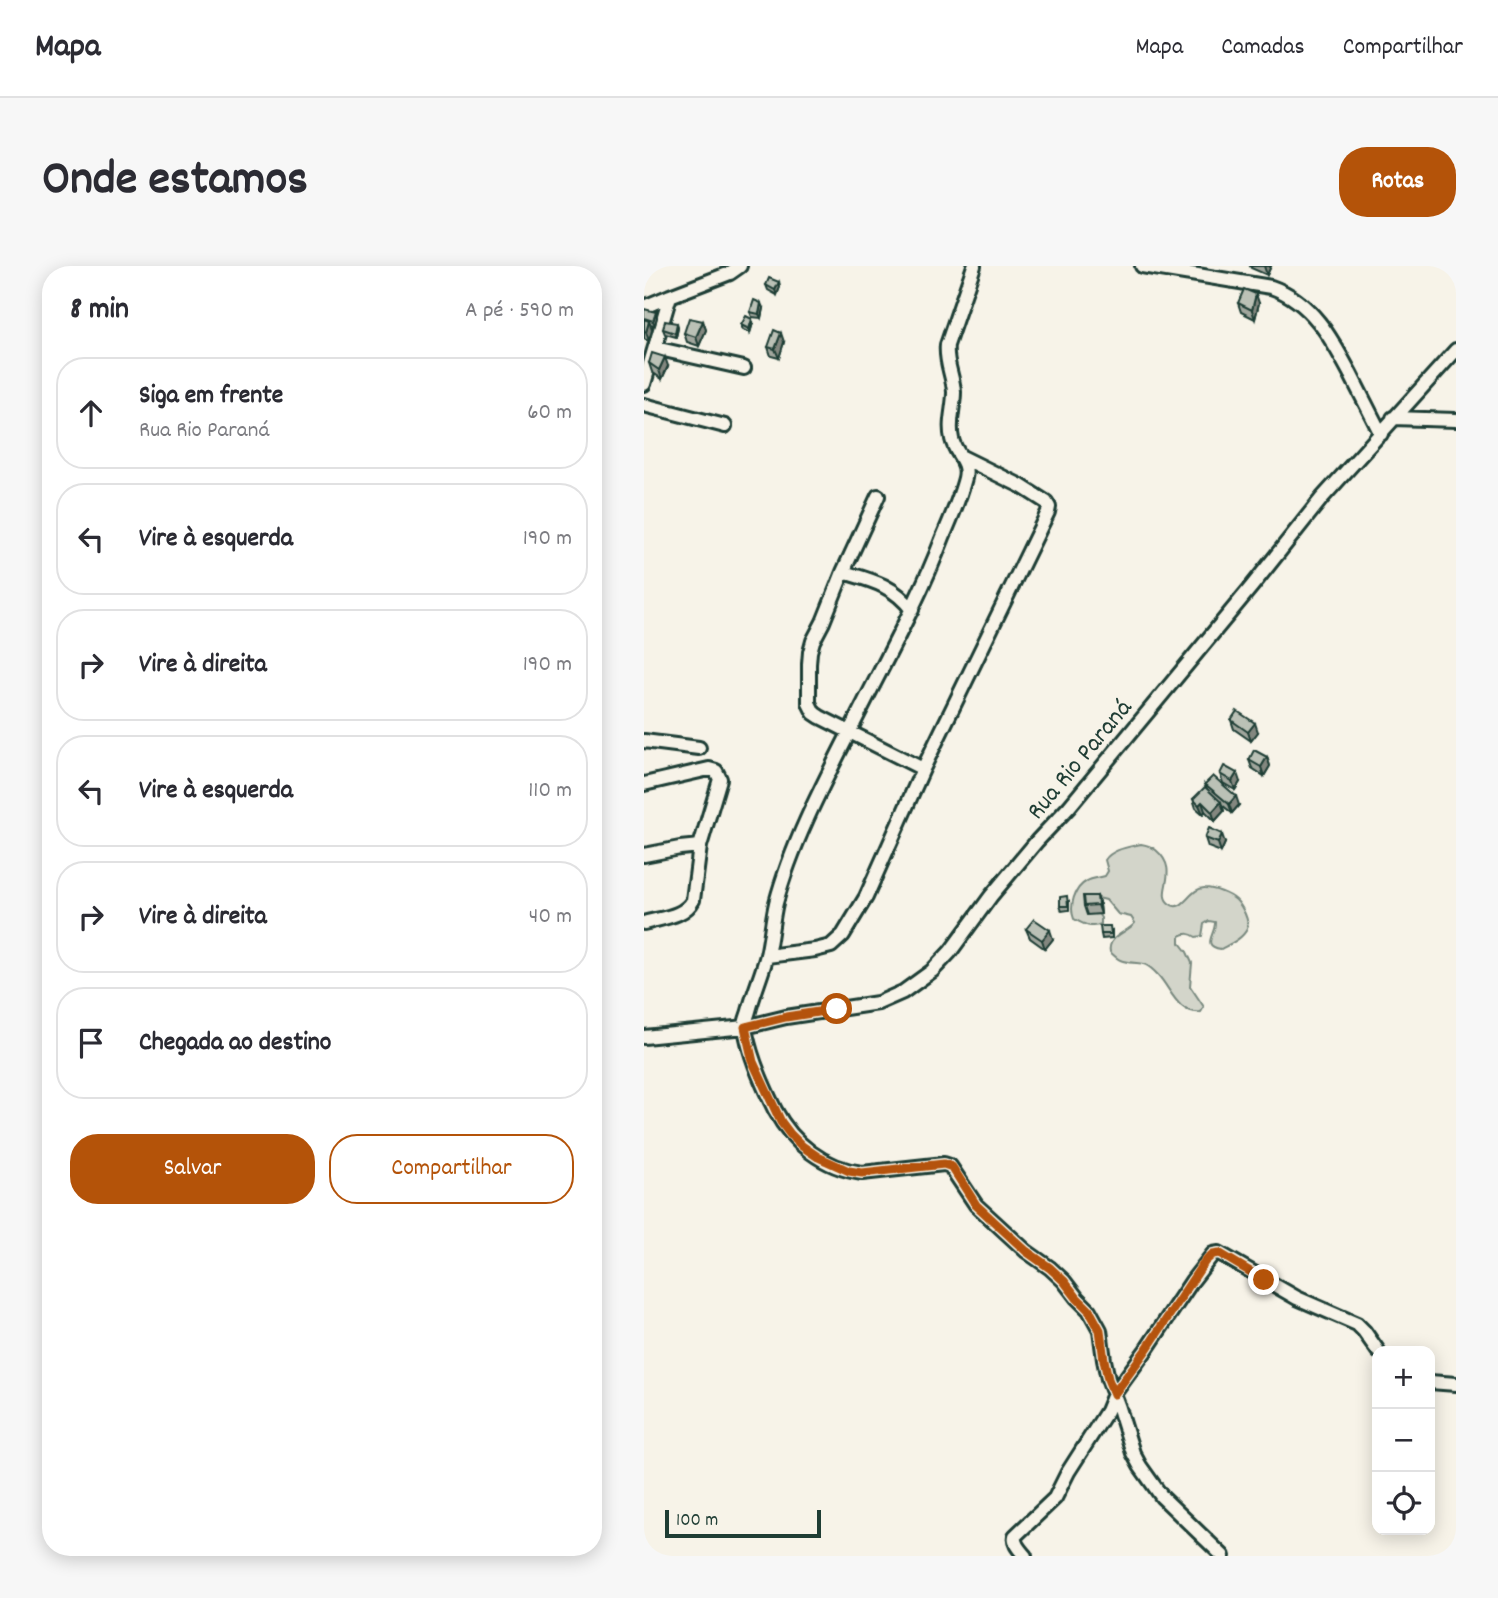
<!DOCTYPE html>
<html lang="pt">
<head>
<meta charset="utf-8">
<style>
  :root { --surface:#fff; --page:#f7f7f7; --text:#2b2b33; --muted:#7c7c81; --line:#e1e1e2; --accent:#b45309 }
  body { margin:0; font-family:Dekko,sans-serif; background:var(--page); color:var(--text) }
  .controls { position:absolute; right:21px; bottom:21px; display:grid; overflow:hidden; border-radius:14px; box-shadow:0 4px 18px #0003 }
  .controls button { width:63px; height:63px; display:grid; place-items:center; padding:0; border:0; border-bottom:2px solid var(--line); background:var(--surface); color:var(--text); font:35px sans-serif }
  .scale { position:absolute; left:21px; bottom:18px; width:156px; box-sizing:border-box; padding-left:7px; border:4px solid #1f3d34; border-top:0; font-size:19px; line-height:24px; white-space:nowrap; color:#1f3d34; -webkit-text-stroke:5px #f7f3e8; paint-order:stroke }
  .stop { position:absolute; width:21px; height:21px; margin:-16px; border:5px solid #b45309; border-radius:50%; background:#fff }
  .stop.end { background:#b45309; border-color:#fff; box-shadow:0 2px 7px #0008 }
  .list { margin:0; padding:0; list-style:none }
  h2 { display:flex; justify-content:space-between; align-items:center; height:91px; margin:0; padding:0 28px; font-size:30px }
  h2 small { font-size:23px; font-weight:400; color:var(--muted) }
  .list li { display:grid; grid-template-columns:46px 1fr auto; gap:21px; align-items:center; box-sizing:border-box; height:112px; margin:0 14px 14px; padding:0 14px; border:2px solid var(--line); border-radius:28px }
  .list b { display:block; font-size:26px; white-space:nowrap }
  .list p { margin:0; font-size:23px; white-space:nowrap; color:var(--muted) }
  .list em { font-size:23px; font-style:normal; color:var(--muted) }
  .actions { display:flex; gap:14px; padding:21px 28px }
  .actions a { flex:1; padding:16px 0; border:2px solid var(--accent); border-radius:28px; text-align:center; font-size:24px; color:var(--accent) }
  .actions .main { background:var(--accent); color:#fff }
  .icon { flex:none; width:38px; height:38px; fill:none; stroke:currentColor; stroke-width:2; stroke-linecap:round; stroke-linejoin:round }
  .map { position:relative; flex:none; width:812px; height:1290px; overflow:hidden; border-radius:28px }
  header { display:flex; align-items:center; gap:42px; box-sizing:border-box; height:98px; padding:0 35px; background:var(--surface); border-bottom:2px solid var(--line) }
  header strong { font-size:33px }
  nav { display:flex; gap:38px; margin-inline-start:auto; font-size:24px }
  .intro { display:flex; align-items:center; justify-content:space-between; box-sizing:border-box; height:168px; padding:0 42px }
  h1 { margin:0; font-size:49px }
  .button { padding:18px 32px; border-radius:28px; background:var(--accent); color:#fff; font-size:24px; font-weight:700 }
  main { display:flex; gap:42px; padding:0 42px }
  aside { flex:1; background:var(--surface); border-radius:28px; box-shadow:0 4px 18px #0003 }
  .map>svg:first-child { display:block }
  .green { fill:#d3d5ca; stroke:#79897f; stroke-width:2 }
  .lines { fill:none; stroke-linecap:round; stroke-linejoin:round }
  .minor-casing { stroke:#1f3d34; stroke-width:18 }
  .minor { stroke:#f7f3e8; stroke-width:12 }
  .wall { fill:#a1a69d; stroke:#1f3d34; stroke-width:2 }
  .shaded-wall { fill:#83877f; stroke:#1f3d34; stroke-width:2 }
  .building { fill:#bbc1b6; stroke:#1f3d34; stroke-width:2 }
  .route { stroke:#b45309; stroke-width:9 }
  .labels { text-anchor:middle; stroke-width:7; stroke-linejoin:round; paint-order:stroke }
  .street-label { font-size:26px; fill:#1f3d34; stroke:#f7f3e8 }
</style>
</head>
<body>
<header>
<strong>Mapa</strong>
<nav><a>Mapa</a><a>Camadas</a><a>Compartilhar</a></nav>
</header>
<div class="intro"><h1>Onde estamos</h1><a class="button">Rotas</a></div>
<main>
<aside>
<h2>8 min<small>A pé · 590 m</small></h2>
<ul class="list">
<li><svg class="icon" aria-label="ahead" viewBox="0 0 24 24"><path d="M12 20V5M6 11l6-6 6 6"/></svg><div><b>Siga em frente</b><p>Rua Rio Paraná</p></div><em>60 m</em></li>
<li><svg class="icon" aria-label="left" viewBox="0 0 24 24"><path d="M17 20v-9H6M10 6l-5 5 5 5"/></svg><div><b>Vire à esquerda</b></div><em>190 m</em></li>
<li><svg class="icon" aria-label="right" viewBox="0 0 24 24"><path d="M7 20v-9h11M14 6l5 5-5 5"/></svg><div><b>Vire à direita</b></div><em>190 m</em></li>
<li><svg class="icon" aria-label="left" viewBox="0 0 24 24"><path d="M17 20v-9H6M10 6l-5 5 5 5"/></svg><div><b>Vire à esquerda</b></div><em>110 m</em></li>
<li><svg class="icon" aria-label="right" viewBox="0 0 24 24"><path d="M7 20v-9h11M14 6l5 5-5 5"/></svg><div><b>Vire à direita</b></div><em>40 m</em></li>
<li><svg class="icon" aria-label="arrive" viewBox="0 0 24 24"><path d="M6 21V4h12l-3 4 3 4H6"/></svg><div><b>Chegada ao destino</b></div></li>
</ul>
<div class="actions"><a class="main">Salvar</a><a>Compartilhar</a></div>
</aside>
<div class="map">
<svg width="812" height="1290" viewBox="0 0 812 1290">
  <rect width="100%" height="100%" fill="#f7f3e8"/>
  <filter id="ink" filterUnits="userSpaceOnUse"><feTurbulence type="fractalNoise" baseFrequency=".0143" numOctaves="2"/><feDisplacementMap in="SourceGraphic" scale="14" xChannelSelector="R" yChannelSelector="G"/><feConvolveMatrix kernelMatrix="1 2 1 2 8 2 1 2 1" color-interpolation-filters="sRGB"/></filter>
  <g filter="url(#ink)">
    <path class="green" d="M497,578C504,579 507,580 512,584C538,606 510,627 526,638C539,648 546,621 561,622C570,622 585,628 592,634C598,640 606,655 603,663C598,673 586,678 577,683C556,680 572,668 571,656L565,655L560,658L558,670L552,671C546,667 542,667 536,670V677L543,686L548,697L546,720L560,741L557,746C534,749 527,723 514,709C498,692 497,700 479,695C473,694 470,689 466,686C463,670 483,667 491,657L487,651L474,648L462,634L450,631L454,647L457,652V658C447,663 439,658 430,653C425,640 430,622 443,615C448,612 455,612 461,610L464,605L461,594C468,583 485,581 497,578Z"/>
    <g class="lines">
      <defs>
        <path id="minor" d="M330,0L303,79C301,96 309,109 310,126C310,142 304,157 308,173C311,188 325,195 321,212C316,232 307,252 299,271C273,339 237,402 205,467C178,520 147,580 132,637C128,654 127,672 123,689C118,708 110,726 105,745C104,749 101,755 101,760C101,765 103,771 104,776C110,800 120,822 131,844C149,878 180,902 218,907L300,898L306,900L332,939L382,985L406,1002L420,1015L433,1032L445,1044L456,1064L460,1094L464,1113L475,1142L489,1187L496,1200L518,1231L579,1290
          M498,0L627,21C668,35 688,73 707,109C717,129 727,148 737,168
          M0,41L26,30
          M11,82L100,102
          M0,118L26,30L86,7L96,0
          M0,139L81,160
          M749,152L812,154
          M234,230L199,306L179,356L169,375L166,386L165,398V437L170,447L176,451L279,503
          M199,306C226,314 250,319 268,344
          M0,475L55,482
          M0,518L65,503L72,505L76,513L56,580L49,634C41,651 16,652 0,657
          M0,589L36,582L56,580
          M123,690L171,684L187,680L199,669L222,631L279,503L404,246L405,241L402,236L377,220L318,191
          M0,771L101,761L142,751L234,737L259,726L288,705L306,686L347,630L393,575L425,541L608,320L678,232L812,84
          M786,1116L812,1118
          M381,1290C376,1284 369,1278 371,1270L411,1232L424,1206L463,1145L470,1128L502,1084L548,1015L569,988L575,987L653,1032L713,1058L720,1065L734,1085"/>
      </defs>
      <use href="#minor" class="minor-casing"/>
      <use href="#minor" class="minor"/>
    </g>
    <path class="wall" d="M606,0H627L623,9L607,2Z
      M135,16L136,21L133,29L124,24L122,19Z
      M594,37H615L611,53L597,46Z
      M119,42L117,52L108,51L106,46Z
      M0,43L13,51L11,59L6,58L8,64L5,75L0,73Z
      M59,55L62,64L55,80L43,76L40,67Z
      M33,57L34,62L32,71L21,68L19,63Z
      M109,57L106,67L99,64L97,59Z
      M140,76L135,92L127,90L124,81Z
      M5,97L24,100L18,113L8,106Z
      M587,454L614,466L607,475L590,463Z
      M623,491L626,500L620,510L608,502L605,494Z
      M576,508L596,516L591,524L579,517Z
      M561,518L595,539L588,547L578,539L580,545L571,555L561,545L559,548L552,542L549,533L563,523Z
      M561,572L581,577L577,586L564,581Z
      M453,630L456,639L457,648L443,649L440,640Z
      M425,635V644L418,645L416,640Z
      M382,663L409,673L401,683L386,672Z
      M468,664V672L458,673L457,668Z"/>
    <path class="shaded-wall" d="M620,0H627L623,9Z
      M135,16L136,21L133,29L131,24Z
      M612,28L615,37L611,53L608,44Z
      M117,37L119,42L117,52L115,48Z
      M12,46L13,51L11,59L9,55Z
      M108,53L109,57L106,67L105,63Z
      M5,55L8,64L5,75L2,66Z
      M59,55L62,64L55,80L52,71Z
      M33,57L34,62L32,71L31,67Z
      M137,67L140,76L135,92L131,83Z
      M21,91L24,100L18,113L15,104Z
      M611,457L614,466L607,475L604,466Z
      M623,491L626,500L620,510L617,501Z
      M593,507L596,516L591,524L588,515Z
      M592,530L595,539L588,547L585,538Z
      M558,536L561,545L559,548L555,539Z
      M577,536L580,545L571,555L568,546Z
      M578,568L581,577L577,586L574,577Z
      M453,630L456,639L457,648L454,639Z
      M406,664L409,673L401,683L398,674Z"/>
    <path class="building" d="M125,12L135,16L131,24L122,19Z
      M600,23L612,28L608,44L594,37Z
      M110,34L117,37L115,48L106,46Z
      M0,43L12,46L9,55L0,52Z
      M102,50L108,53L105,63L97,59Z
      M45,52L59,55L52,71L40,67Z
      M0,53L5,55L2,66L0,65Z
      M21,55L33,57L31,67L19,63Z
      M130,64L137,67L131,83L124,81Z
      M8,87L21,91L15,104L5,97Z
      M593,445L611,457L604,466L587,454Z
      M610,484L623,491L617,501L605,494Z
      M580,500L593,507L588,515L576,508Z
      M569,510L592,530L585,538L561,518Z
      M561,521L577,536L568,546L558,536L555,539L549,533Z
      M565,562L578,568L574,577L561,572Z
      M423,630L424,640H416V631Z
      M439,630H453L454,639L440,640Z
      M390,653L406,664L398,674L382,663Z
      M456,660H466L467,668H457Z"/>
  </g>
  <g class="lines" filter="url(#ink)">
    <path class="route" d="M193,743L142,751L101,761L109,796L137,856L146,868L158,880L174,891L205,905L218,907L300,898L308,901L332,939L382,985L406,1002L420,1015L433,1032L445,1044L456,1064L460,1094L464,1113L470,1128L502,1084L561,995L569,988L575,987L620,1014"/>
  </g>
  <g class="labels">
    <g class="street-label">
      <text transform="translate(434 492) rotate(-50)" y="9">Rua Rio Paraná</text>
    </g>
  </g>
</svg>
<div class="controls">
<button>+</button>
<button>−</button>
<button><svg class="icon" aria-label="locate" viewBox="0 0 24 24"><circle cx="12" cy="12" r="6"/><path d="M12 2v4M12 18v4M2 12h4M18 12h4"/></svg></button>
</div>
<div class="scale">100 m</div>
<div class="stop" style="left:193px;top:743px"></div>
<div class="stop end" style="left:620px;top:1014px"></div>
</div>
</main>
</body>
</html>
